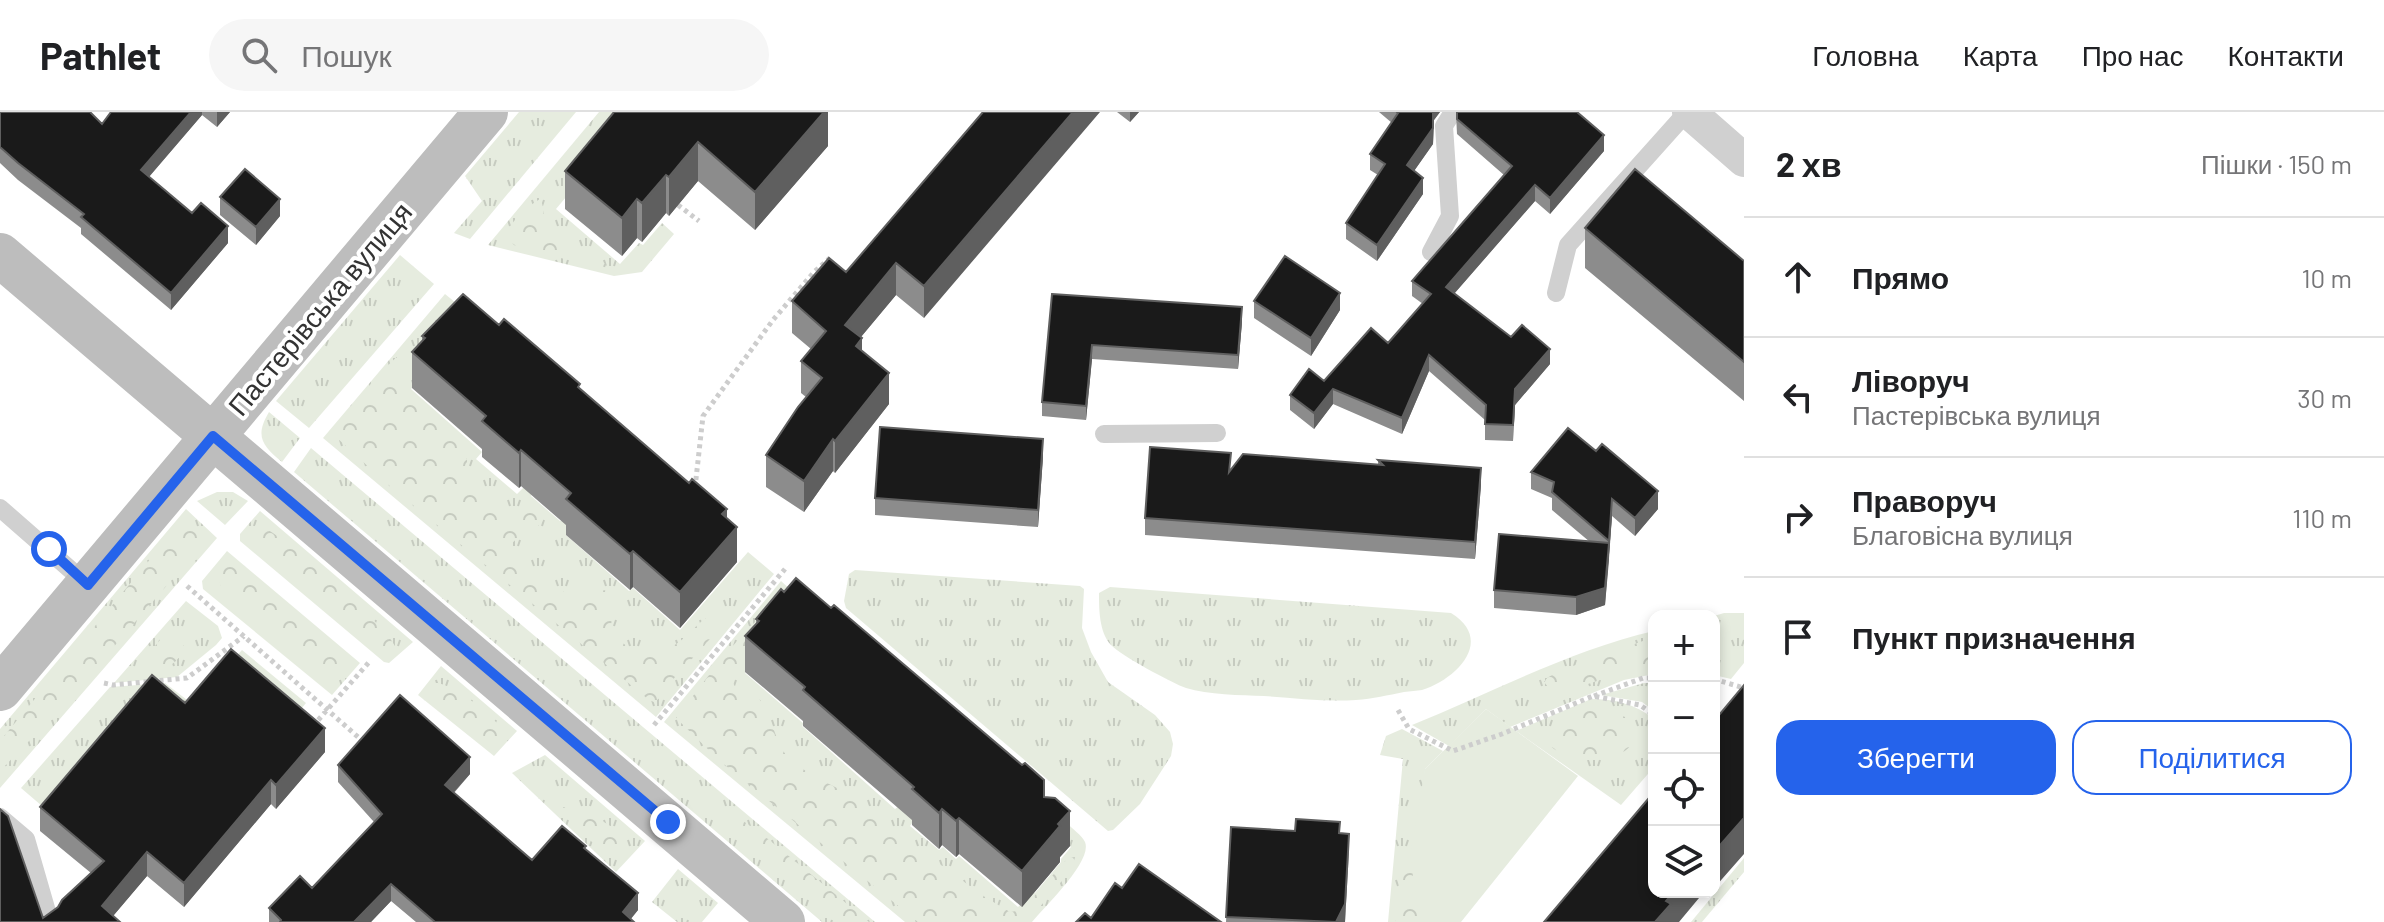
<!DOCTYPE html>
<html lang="uk">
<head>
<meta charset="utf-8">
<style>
  :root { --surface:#fff; --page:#f6f6f6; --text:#202124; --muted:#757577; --line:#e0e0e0; --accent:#2563eb }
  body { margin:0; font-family:Barlow,sans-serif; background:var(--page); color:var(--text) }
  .controls { position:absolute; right:24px; bottom:24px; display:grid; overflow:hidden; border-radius:16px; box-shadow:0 4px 12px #0003 }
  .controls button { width:72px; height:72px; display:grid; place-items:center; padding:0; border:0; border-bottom:2px solid var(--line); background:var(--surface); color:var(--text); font:40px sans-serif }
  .stop { position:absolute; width:24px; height:24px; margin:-18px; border:6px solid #2563eb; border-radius:50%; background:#fff }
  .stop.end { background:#2563eb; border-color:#fff; box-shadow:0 2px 8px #0008 }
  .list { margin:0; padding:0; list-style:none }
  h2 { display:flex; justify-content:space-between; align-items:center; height:104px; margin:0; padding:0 32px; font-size:34px }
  h2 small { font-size:26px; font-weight:400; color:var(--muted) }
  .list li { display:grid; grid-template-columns:52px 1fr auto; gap:24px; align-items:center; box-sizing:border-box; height:120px; padding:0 32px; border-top:2px solid var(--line) }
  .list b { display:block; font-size:30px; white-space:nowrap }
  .list p { margin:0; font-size:26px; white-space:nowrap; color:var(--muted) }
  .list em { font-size:26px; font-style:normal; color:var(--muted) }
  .actions { display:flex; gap:16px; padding:24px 32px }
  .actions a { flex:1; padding:18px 0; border:2px solid var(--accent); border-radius:24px; text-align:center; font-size:28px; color:var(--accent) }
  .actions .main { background:var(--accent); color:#fff }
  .icon { flex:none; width:44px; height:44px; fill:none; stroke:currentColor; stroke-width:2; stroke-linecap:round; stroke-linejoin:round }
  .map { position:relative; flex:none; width:1744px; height:810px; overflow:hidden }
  header { display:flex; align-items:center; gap:48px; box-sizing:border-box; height:112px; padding:0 40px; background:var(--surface); border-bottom:2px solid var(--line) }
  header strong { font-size:38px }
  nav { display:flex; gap:44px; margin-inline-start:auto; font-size:28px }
  .search { width:560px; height:72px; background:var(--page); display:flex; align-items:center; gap:20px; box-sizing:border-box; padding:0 28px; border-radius:44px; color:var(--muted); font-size:30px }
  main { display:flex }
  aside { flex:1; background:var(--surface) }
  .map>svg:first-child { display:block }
  .grass { fill:url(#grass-tufts) }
  .forest { fill:url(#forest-crowns) }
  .park { fill:#e6ecdf }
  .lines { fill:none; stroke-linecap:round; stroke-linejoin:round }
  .path { stroke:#cdcdcd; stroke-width:5; stroke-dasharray:4 4; stroke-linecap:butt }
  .service { stroke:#d0d0d0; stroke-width:18 }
  .minor { stroke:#d0d0d0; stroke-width:34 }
  .secondary { stroke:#bdbdbd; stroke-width:44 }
  .wall { fill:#8c8c8c }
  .shaded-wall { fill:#5f5f5f }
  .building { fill:#1a1a1a; stroke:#5f5f5f; stroke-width:2 }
  .route { stroke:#2563eb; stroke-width:10 }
  .labels { text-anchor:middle; stroke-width:8; stroke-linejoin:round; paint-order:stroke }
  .street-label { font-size:28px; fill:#333; stroke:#fff }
</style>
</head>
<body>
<header>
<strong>Pathlet</strong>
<div class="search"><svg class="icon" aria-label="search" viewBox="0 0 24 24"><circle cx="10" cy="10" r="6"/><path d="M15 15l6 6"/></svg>Пошук</div>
<nav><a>Головна</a><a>Карта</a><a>Про нас</a><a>Контакти</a></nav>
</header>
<main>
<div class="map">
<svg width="1744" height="810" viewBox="0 0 1744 810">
  <defs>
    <pattern id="grass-tufts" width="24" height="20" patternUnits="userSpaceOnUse" patternTransform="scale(2)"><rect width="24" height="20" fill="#e6ecdf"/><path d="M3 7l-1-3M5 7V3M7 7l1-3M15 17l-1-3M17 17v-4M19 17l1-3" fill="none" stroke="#c6cbc0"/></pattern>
    <pattern id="forest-crowns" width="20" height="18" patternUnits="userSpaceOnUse" patternTransform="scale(2)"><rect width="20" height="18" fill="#e6ecdf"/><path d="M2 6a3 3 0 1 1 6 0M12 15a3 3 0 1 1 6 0" fill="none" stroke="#c6cbc0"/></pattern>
  </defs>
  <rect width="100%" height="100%" fill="#fff"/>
  <path class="grass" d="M519,0H576L470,127L454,121L482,89L465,64Z
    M599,0H637L556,97L620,152L639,131L643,133L662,111L674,122L642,160L614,164L488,133Z
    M400,143L434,172L309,316L276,289Z
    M445,182L472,204L411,277L482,340L476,347L517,382L524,375L532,382L531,384L560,409L564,407L572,414L566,423L629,479L633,476L680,518L748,440L774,462L656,605L323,326Z
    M269,300L300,326L282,350C263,334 254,325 269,300Z
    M311,336L875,810H822L294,360Z
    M217,380H233L248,389L225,413L197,389Z
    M186,397L217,426L0,676V617Z
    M260,399L413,530L389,551L384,550L240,429V422Z
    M227,439L360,551L332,583L203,477L202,469Z
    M855,458L1080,474L1084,477L1082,516L1091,540L1108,570L1155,603L1170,620L1173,632L1171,644L1140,692L1113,718L1108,719L846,496L844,489L849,462Z
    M781,469L804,490L745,561L804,612L802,614L895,697L899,694L915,707L910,714L939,738L943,735L956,747L959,744L1018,795L1033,780L1035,781L1061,750V747L1071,735L1057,722L1067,711C1072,717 1082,723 1085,730C1093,749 1044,795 1032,810H905L664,610Z
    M1110,475L1451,501C1495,528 1457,567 1422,578C1417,579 1410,579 1404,580C1388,583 1373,587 1356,588C1326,590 1294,586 1264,584C1241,583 1208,583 1186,576C1172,571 1120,543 1111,533C1099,520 1099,497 1099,481Z
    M186,489L218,514L222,526L216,533L177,565L114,571Z
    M1724,501H1744V551L1731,567L1714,563V504Z
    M1654,519V562L1624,568L1510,615L1486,597L1449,634L1412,613C1491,581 1571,538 1654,519Z
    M242,538L306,591L297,602L232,549Z
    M441,554L517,619L494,644L418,583Z
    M165,571L191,591L49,700L21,676L110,575Z
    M1644,571H1654V599L1642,590L1601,583Z
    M1591,587C1615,587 1635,592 1654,607V655L1621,693L1516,619Z
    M1402,617L1443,639L1425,657L1423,810H1388L1403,647L1380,643L1386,624Z
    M545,643L645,729L616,760L512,661Z
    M1744,746V760L1702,810H1691Z
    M678,757L718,791L702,810H677L652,790Z"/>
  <path class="forest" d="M540,87C548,101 538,116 552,129L603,150L609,156L531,140L514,133L506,124C510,109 527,95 540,87Z
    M407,237L411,242L402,261L401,274C420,293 448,314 463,337C469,345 466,351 468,360C471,369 479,381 485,387C501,401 529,392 543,408C537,420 519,421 511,433C522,450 550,477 570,482C590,486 601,469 619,486C617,497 609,506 612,517C616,536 652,545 667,537C684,530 693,515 707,505L716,509L719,513C708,533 690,548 675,565C668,574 664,585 654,590L649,588L385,370L335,324C338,307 390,247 407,237Z
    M257,412C278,418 387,514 395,534L388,539C359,533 278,452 252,429L248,424L249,419Z
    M187,413L201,419L207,425L194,442L59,598L0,659V629L171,422Z
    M232,451L264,476L325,532L339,549L342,561L339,566L333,569L317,560L223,479L218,468L222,458Z
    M769,497L779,498L739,554L733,571L737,578L760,588L766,597L781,637L795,652L817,666L863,689L923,740L985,785L1010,800L1022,798L1068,746L1075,745L1072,757L1027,810H918L720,649L676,606C705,569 733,528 769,497Z
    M167,521L182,529L184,536C178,553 163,559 146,561L143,556C147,544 157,530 167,521Z
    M1654,525V556L1612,564L1561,581L1552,580L1544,570L1547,566L1559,559Z
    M436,571C452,571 500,607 505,623L496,629L488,627L440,593L430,581V576Z
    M1589,598C1608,600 1629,600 1638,618C1632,658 1558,656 1543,624C1554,610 1572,603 1589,598Z
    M560,695C577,696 624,713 625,734C626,737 622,742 620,745C603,743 566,710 560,695Z
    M727,701L739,706L768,727L869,810H836L752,740L728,716L722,707Z
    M1419,723L1437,810H1395L1402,741Z"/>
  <path class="park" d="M1486,597L1578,664L1461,810H1423L1418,800L1410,743L1425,657Z"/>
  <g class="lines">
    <path class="path" d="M678,93L699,109
      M695,376L703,304L773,208L814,160L830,146
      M187,474L358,625
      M1714,567L1744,576
      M104,571L113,573L187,566L244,524
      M1594,584L1643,566H1654
      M1398,598L1409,617L1453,639L1502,622L1593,584L1640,593L1654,603
      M654,613L785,457
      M313,614L370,549"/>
    <path class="service" d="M1431,140L1450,104L1444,14L1453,0
      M1556,181L1568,133L1687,0
      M1104,322L1217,321
      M0,396L88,473
      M0,705L26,727L50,810"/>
    <path class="minor" d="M1689,0L1744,48"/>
    <path class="secondary" d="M0,143L783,810
      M0,577L486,0"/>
  </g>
  <path class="wall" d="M0,0L102,12L111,0H230L217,15L202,3L149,65L228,131L171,198L81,122V116L18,68L0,51Z
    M828,0V34L755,118L698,69L669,104L666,101L642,130L637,126L622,144L565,97V59Z
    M983,0L924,206L896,183L861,225L862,240L889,292L835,361L833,359L804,400L766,375V343L806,285L801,281V249L811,237L792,221V189L846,160Z
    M1117,0H1139L1130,10Z
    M1379,0H1440L1434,8L1433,32L1414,59L1423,82L1377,149L1346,127V111L1378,63L1370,58V42L1392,11Z
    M1456,2L1604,39L1550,102L1535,89L1454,182L1511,225L1550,252L1515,293L1513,329L1485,328V308L1429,259L1402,322L1333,292L1314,317L1290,298V283L1324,269L1388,231L1423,192L1412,184V169L1504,63L1457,22Z
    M220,85L280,104L256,133L220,103Z
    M1585,116L1744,149V289L1585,156Z
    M1052,182L1242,210L1238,257L1092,247L1086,308L1042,304V290Z
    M1254,189L1340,198L1311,244L1254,206Z
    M499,213L580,277L727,406L737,450L680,516L633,475L630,478L566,423V413L521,374L519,376L482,345V337L412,276V240L422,229V224Z
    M1043,345L1038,415L875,403V386Z
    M1378,348L1481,373L1475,447L1145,423V406L1231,359L1378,352Z
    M1531,360L1658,397L1635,424L1612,404L1605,493L1576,503L1494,496V478L1590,430L1552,398V386L1531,377Z
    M756,507L1044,685L1070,734L1060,745V750L1022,795L959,742L956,745L942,733L939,737L912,713V708L803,614V609L745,560V524L756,513Z
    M1744,573L1715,775L1714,609Z
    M185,591L325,640L276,697L271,692L184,795L147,764L113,804L43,806L58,795L91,761L40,719V695Z
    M338,653L470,662L454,681L532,748L586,738L638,798L631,807L634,810H416L391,789L371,810H269V796L312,776L374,710L338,670Z
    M1231,715L1340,721L1349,739L1345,810H1226Z"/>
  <path class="shaded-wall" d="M191,0H202V3L141,74V58Z
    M217,0H230L217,15Z
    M824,0H828V34L755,118V80Z
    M1073,0H1100L924,206V174Z
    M1130,0H1139L1130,10Z
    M1433,0H1440L1434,8L1433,32L1407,69V53Z
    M1604,23V39L1550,102V86Z
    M698,30V69L669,104V65Z
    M666,63V101L642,130V91Z
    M1423,66V82L1377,149V133Z
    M1535,73V89L1446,191V175Z
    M280,87V104L256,133V115Z
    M637,87V126L622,144V106Z
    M228,114V131L171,198V181Z
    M896,151V183L845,244V213Z
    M1340,181V198L1311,244V226Z
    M1242,195V210L1238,257V243Z
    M862,226V258L856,234Z
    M1092,233V247L1086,308V294Z
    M1550,237V252L1515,293L1513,329L1515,277Z
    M1429,243V259L1402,322V306Z
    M889,261V292L835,361V329Z
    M1333,277V292L1314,317V301Z
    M833,327V359L804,400V369Z
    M1043,327V345L1038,415V398Z
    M521,338V374L519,376V341Z
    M1481,356V373L1475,447V430Z
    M1658,379V397L1635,424V406Z
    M1612,387V404L1609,446V429Z
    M727,397V427L737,415V450L680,516V480L722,402Z
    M1609,431V448L1605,493L1576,503V485Z
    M633,439V475L630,478V442Z
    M325,616V640L276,697V673Z
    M470,645V662L445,690V673Z
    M271,668V692L184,795V771Z
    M942,697V733L939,737V701Z
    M1070,699V734L1060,745V750L1022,795V759L1058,712Z
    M959,706V742L956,745V709Z
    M1744,706V742L1715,775V739Z
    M1349,722L1345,810H1336Z
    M147,740V764L108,810L102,794Z
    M391,772V789L371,810H354Z
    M1674,780H1704L1679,810H1655L1666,789Z
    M638,781V798L628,810L623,800Z"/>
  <path class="building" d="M0,0H90L102,12L111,0H191L141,58L192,101L201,91L228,114L171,181L81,105L84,102L18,51L0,35Z
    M614,0H824L755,80L698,30L669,65L666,63L642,91L637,87L622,106L565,59Z
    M983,0H1073L924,174L896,151L845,213L862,226L856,234L889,261L835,329L833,327L804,369L766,343L798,295L822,266L801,249L826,219L792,189L829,146L846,160Z
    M1397,0H1433V16L1407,53L1423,66L1377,133L1346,111L1385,52L1370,42L1398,1Z
    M1457,0H1577L1604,23L1550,86L1535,73L1446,175L1511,225L1522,213L1550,237L1515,277L1513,313L1485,312L1486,293L1429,243L1402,306L1333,277L1314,301L1290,283L1309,257L1324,269L1371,216L1388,231L1431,182L1412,169L1512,54L1457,7Z
    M245,57L280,87L256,115L220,85Z
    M1635,57L1744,149V250L1585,116Z
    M1285,144L1340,181L1311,226L1254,189Z
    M463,182L499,213L504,207L580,272L578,275L689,371L692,367L727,397L722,402L737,415L680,480L633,439L630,442L566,387L571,381L521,338L519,341L482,309L486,304L412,240L425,226L422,224Z
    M1052,182L1242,195L1238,243L1092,233L1086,294L1042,290Z
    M880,315L1043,327L1038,398L875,386Z
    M1568,316L1596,339L1602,332L1658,379L1635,406L1612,387L1609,429L1552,380L1554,370L1531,360Z
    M1150,335L1231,341L1229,360L1243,342L1383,353L1378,348L1481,356L1475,430L1145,406Z
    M1499,422L1609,431L1605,476L1576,485L1494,478Z
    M796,466L831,496L834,493L1022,653L1025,651L1044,668V685L1055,686L1070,699L1058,712L1060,714L1022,759L959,706L956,709L942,697L939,701L912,677L914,675L803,578L805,575L745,524L759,509L756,507L781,477L784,480Z
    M231,537L325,616L276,673L271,668L184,771L147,740L102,794L120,810H0V697L8,704L43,806L58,795L62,788L104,749L40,695L152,563L185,591Z
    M1744,573V706L1715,739L1714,609Z
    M400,583L470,645L445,673L532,748L562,714L586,734L584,736L638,781L623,800L634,810H435L391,772L354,810H280L281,808L269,796L300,764L312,776L382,702L338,653Z
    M1654,680V780H1674L1666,789L1671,792L1655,810H1544Z
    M1296,707L1340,710L1339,721L1349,722L1345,792L1336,810L1226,805L1231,715L1295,719Z
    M1139,752L1221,810H1076L1085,801L1091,806L1115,771L1122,776Z"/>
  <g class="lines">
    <path class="route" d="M49,437L88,473L213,324L668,710"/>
  </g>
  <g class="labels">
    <g class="street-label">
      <text transform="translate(320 197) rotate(-50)" y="10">Пастерівська вулиця</text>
    </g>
  </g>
</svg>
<div class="controls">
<button>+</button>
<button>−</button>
<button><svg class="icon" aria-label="locate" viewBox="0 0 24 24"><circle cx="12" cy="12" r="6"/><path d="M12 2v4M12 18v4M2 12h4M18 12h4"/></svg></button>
<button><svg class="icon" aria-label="layers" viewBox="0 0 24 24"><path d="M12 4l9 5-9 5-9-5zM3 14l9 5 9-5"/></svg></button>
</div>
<div class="stop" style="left:49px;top:437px"></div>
<div class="stop end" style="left:668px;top:710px"></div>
</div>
<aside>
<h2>2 хв<small>Пішки · 150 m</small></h2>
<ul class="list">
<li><svg class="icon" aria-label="ahead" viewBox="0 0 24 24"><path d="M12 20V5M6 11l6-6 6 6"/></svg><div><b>Прямо</b></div><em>10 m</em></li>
<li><svg class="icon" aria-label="left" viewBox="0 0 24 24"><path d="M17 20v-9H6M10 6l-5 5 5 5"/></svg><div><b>Ліворуч</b><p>Пастерівська вулиця</p></div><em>30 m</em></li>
<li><svg class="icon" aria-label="right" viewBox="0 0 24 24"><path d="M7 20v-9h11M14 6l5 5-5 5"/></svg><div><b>Праворуч</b><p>Благовісна вулиця</p></div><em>110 m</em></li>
<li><svg class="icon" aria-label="arrive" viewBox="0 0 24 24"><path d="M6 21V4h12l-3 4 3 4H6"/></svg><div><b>Пункт призначення</b></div></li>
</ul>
<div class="actions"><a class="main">Зберегти</a><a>Поділитися</a></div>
</aside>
</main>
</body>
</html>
